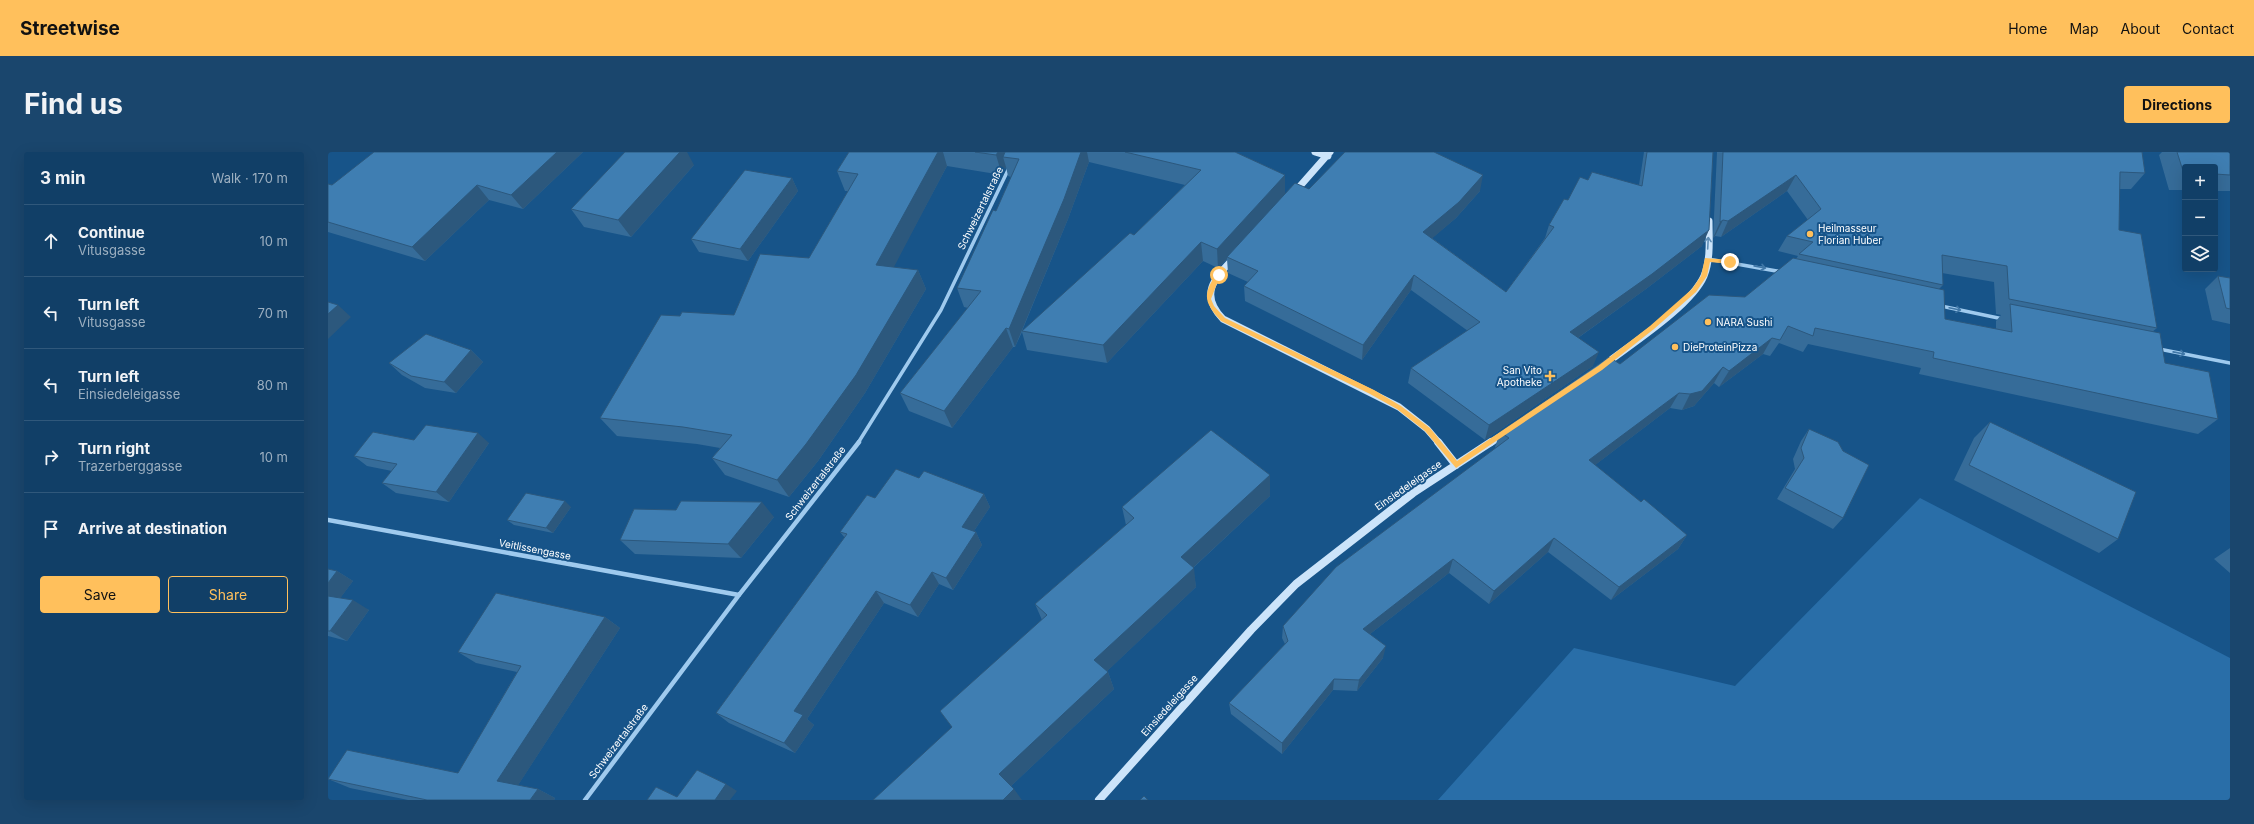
<!DOCTYPE html>
<html lang="en">
<head>
<meta charset="utf-8">
<style>
  :root { --surface:#113f67; --page:#1a466d; --text:#f1f3f6; --muted:#9cafc0; --line:#30587b; --accent:#ffc05c }
  body { margin:0; font-family:Inter,sans-serif; background:var(--page); color:var(--text) }
  .controls { position:absolute; right:12px; top:12px; display:grid; overflow:hidden; border-radius:4px; box-shadow:0 4px 16px #0002 }
  .controls button { width:36px; height:36px; display:grid; place-items:center; padding:0; border:0; border-bottom:1px solid var(--line); background:var(--surface); color:var(--text); font:20px sans-serif }
  .stop { position:absolute; width:12px; height:12px; margin:-9px; border:3px solid #ffc05c; border-radius:50%; background:#fff }
  .stop.end { background:#ffc05c; border-color:#fff; box-shadow:0 1px 4px #0008 }
  .list { margin:0; padding:0; list-style:none }
  h2 { display:flex; justify-content:space-between; align-items:center; height:52px; margin:0; padding:0 16px; font-size:17px }
  h2 small { font-size:13px; font-weight:400; color:var(--muted) }
  .list li { display:grid; grid-template-columns:26px 1fr auto; gap:12px; align-items:center; box-sizing:border-box; height:72px; padding:0 16px; border-top:1px solid var(--line) }
  .list b { display:block; font-size:15px; white-space:nowrap }
  .list p { margin:0; font-size:13px; white-space:nowrap; color:var(--muted) }
  .list em { font-size:13px; font-style:normal; color:var(--muted) }
  .actions { display:flex; gap:8px; padding:12px 16px }
  .actions a { flex:1; padding:9px 0; border:1px solid var(--accent); border-radius:4px; text-align:center; font-size:14px; color:var(--accent) }
  .actions .main { background:var(--accent); color:#111 }
  .icon { flex:none; width:22px; height:22px; fill:none; stroke:currentColor; stroke-width:2; stroke-linecap:round; stroke-linejoin:round }
  .map { position:relative; flex:none; width:1902px; height:648px; overflow:hidden; border-radius:4px }
  header { display:flex; align-items:center; gap:24px; box-sizing:border-box; height:56px; padding:0 20px; background:var(--accent); color:#111 }
  header strong { font-size:19px }
  nav { display:flex; gap:22px; margin-inline-start:auto; font-size:14px }
  .intro { display:flex; align-items:center; justify-content:space-between; box-sizing:border-box; height:96px; padding:0 24px }
  h1 { margin:0; font-size:28px }
  .button { padding:10px 18px; border-radius:4px; background:var(--accent); color:#111; font-size:14px; font-weight:700 }
  main { display:flex; gap:24px; padding:0 24px }
  aside { flex:1; background:var(--surface); border-radius:4px; box-shadow:0 4px 16px #0002 }
  .map>svg:first-child { display:block }
  .green { fill:#296ea8 }
  .lines { fill:none; stroke-linecap:round; stroke-linejoin:round }
  .street-far1 { stroke:#9fcaee; stroke-width:3.5 }
  .street { stroke:#9fcaee; stroke-width:4.5 }
  .secondary-far1 { stroke:#cce4fa; stroke-width:7 }
  .secondary { stroke:#cce4fa; stroke-width:8 }
  .wall { fill:#366c99; fill-rule:evenodd }
  .shaded-wall { fill:#2c587d }
  .building { fill:#3f7eb2; stroke:#2c587d }
  .oneway { stroke:#5f8eb6 }
  .oneway2 { stroke:#4077a7 }
  .route { fill:#ffc05c }
  .poi-dot { fill:#ffc05c; stroke:#175489; stroke-width:1.5 }
  .labels { text-anchor:middle; stroke-width:4; stroke-linejoin:round; paint-order:stroke }
  .street-label { font-size:10px; fill:#fff; stroke:#175489 }
  .poi-label { font-size:10px; fill:#fff; stroke:#175489; text-anchor:start }
</style>
</head>
<body>
<header>
<strong>Streetwise</strong>
<nav><a>Home</a><a>Map</a><a>About</a><a>Contact</a></nav>
</header>
<div class="intro"><h1>Find us</h1><a class="button">Directions</a></div>
<main>
<aside>
<h2>3 min<small>Walk · 170 m</small></h2>
<ul class="list">
<li><svg class="icon" aria-label="ahead" viewBox="0 0 24 24"><path d="M12 20V5M6 11l6-6 6 6"/></svg><div><b>Continue</b><p>Vitusgasse</p></div><em>10 m</em></li>
<li><svg class="icon" aria-label="left" viewBox="0 0 24 24"><path d="M17 20v-9H6M10 6l-5 5 5 5"/></svg><div><b>Turn left</b><p>Vitusgasse</p></div><em>70 m</em></li>
<li><svg class="icon" aria-label="left" viewBox="0 0 24 24"><path d="M17 20v-9H6M10 6l-5 5 5 5"/></svg><div><b>Turn left</b><p>Einsiedeleigasse</p></div><em>80 m</em></li>
<li><svg class="icon" aria-label="right" viewBox="0 0 24 24"><path d="M7 20v-9h11M14 6l5 5-5 5"/></svg><div><b>Turn right</b><p>Trazerberggasse</p></div><em>10 m</em></li>
<li><svg class="icon" aria-label="arrive" viewBox="0 0 24 24"><path d="M6 21V4h12l-3 4 3 4H6"/></svg><div><b>Arrive at destination</b></div></li>
</ul>
<div class="actions"><a class="main">Save</a><a>Share</a></div>
</aside>
<div class="map">
<svg width="1902" height="648" viewBox="0 0 1902 648">
  <rect width="100%" height="100%" fill="#175489"/>
  <path class="green" d="M1592,346L1902,506V648H1110L1246,496L1407,534Z"/>
  <g class="lines">
    <path class="street-far1" d="M1380,107L1454,120
      M1613,154L1675,167
      M1831,197L1902,211
      M530,291L613,158L681,16"/>
    <path class="street" d="M0,368L411,443
      M257,648L411,443L531,290"/>
    <path class="secondary-far1" d="M987,0L1000,4
      M965,42L1002,0
      M906,106C886,127 871,142 895,167L1071,255L1099,277L1111,291
      M1276,213C1303,192 1363,154 1376,124C1383,107 1381,86 1381,69
      M1162,291L1178,281"/>
    <path class="secondary" d="M1110,290L1128,313
      M771,648L923,478L968,432L1085,341L1163,290"/>
  </g>
  <path class="wall" d="M255,0L195,57L161,48L97,109L0,80V32L4,33Z
    M521,0H907L957,23V42L981,37L1152,39L1128,66L1104,86L1178,140L1217,86L1221,73L1240,48L1260,28L1311,33L1316,0H1385L1374,94L1318,137L1250,186L1265,214L1157,288L1080,231L1083,216L1140,179L1083,138L1034,208L917,149L916,134L920,130L900,121L899,107L890,116L875,109L779,211L699,198L694,180L687,195H685L624,276L581,259L572,241L640,156L636,155L629,136L668,59L683,25L680,24L678,15L674,23L619,14L565,115L590,118L598,137L537,241L490,309L461,345L397,323L384,306L392,296L369,292L289,284L272,266L352,164L406,163L481,106L520,39H517L509,19ZM761,10L857,33L806,83L694,179L740,67Z
    M1389,0H1814L1817,21L1803,37H1791V78L1829,176L1824,180L1837,211L1890,267L1870,282L1591,222L1593,216L1480,192L1475,200L1451,191L1442,204L1435,202L1391,235L1386,231L1366,254L1354,258L1342,256L1267,313L1313,350L1359,383L1350,397L1283,448L1220,400L1161,452L1121,421L1042,482L1055,506L1029,539L1005,538L954,602L903,562L901,551L957,492L954,486L955,474L1168,296L1167,295L1172,280L1292,212L1417,145L1468,107L1470,104L1450,99L1459,84L1480,68L1459,39L1393,85L1387,84L1385,86ZM1614,121L1666,130L1668,162L1673,163L1668,169V177L1617,167L1611,137L1615,133Z
    M1834,0H1902V39H1887V15H1857V38H1841L1831,3Z
    M366,13L303,85L256,75L243,57Z
    M464,26L470,39L420,109L371,100L363,87Z
    M1890,124L1902,126V172L1884,168L1877,137Z
    M143,198L155,210L128,241L97,236L74,223L61,211Z
    M1662,270L1790,387L1771,401L1626,328L1646,286Z
    M1481,277L1515,366L1505,377L1449,347L1467,317L1465,307L1473,289Z
    M86,288L161,291L121,350L68,341L54,331L64,319L39,314L26,304Z
    M942,323V344L865,416L868,435L779,519L780,520L786,537L683,634L624,575L612,559L714,468L707,452L798,373L794,355Z
    M591,326L656,342L662,355L646,379L648,380L654,393L625,438L611,432L590,465L556,451L479,567L486,573L467,601L401,571L388,561L517,386L512,380L547,346Z
    M243,355L225,381L186,373L179,368Z
    M348,358L446,365L413,406L307,402L292,388Z
    M1902,396V421L1886,407Z
    M0,417L9,419L25,429L12,446L41,458L19,489L0,484Z
    M277,465L292,476L190,633L210,637L227,646L226,648H80L22,636L0,627L130,621L189,520L148,511L130,500Z"/>
  <path class="shaded-wall" d="M229,0H255L195,57L183,43Z
    M352,0H359L366,13L303,85L290,68Z
    M610,0H615L619,14L557,132L548,113Z
    M670,0H686L675,5L678,15L674,23L668,3Z
    M753,0H759L761,10L740,67L687,195L681,177Z
    M957,23V42L899,105V107L890,116L889,97Z
    M1155,23L1152,39L1128,66L1093,96L1095,80Z
    M1468,23L1459,39L1393,85L1400,69Z
    M464,26L470,39L420,109L412,97Z
    M149,33L161,48L97,109L84,95Z
    M1395,68L1387,84L1385,86L1392,70Z
    M1381,78L1374,94L1318,137L1237,195L1242,180Z
    M873,90L875,109L779,211L775,193Z
    M590,118L598,137L537,241L490,309L461,345L449,328Z
    M1086,123L1083,138L1034,208L1035,193Z
    M10,153L23,165L0,187V162Z
    M678,176L685,195L624,276L616,259Z
    M1444,186L1435,202L1391,235L1401,219Z
    M143,198L155,210L128,241L116,230Z
    M1271,200L1265,214L1157,288L1161,273Z
    M1395,215L1386,231L1366,254L1354,258L1362,242Z
    M1351,241L1342,256L1254,323L1261,308Z
    M150,281L161,291L121,350L108,340Z
    M942,323V344L856,424L853,405Z
    M656,342L662,355L640,388L634,375Z
    M237,349L243,355L225,381L218,376Z
    M434,350L446,365L413,406L400,392Z
    M648,380L654,393L625,438L618,426Z
    M1359,383L1350,397L1283,448L1291,435Z
    M1226,386L1220,400L1161,452L1166,439Z
    M1125,407L1121,421L1033,489L1035,477Z
    M866,416L868,435L773,525L766,508Z
    M9,419L25,429L8,452L0,447V431Z
    M604,420L611,432L590,465L582,453Z
    M548,439L556,451L479,567L486,573L467,601L456,591L466,559Z
    M25,448L41,458L19,489L2,479Z
    M277,465L292,476L187,638L169,629Z
    M1058,494L1055,506L1029,539L1031,528Z
    M780,520L786,537L681,636L671,622Z
    M1006,527L1005,538L954,602V591Z
    M398,632L409,639L402,648H387Z
    M210,637L227,646L226,648H202Z
    M686,637L694,648H675Z"/>
  <path class="building" d="M46,0H229L183,43L149,33L84,95L0,70V32L4,33Z
    M297,0H352L290,68L243,57Z
    M521,0H610L548,113L590,118L528,223L478,292L449,328L384,306L404,283L355,275L272,266L333,163L352,164L354,160L406,163L432,102L481,106L530,22L509,19Z
    M647,0H670L668,3Z
    M677,0H753L736,47L681,177L678,176L616,259L572,241L653,139L629,136L665,58L668,59L691,7L675,5Z
    M797,0H907L957,23L889,97L873,90L775,193L694,179L802,81L806,83L873,18Z
    M1017,0H1106L1155,23L1131,50L1095,80L1178,140L1226,75L1221,73L1236,47L1240,48L1252,25L1260,28L1264,20L1314,34L1319,0H1385L1381,78L1324,122L1242,180L1271,200L1161,273L1083,216L1152,170L1086,123L1035,193L916,134L930,119L899,105L967,31L981,37Z
    M1395,0H1814L1817,21L1792,20L1791,78L1813,82L1829,176L1681,147L1679,114L1614,103L1615,133L1471,102L1485,90L1459,84L1493,57L1468,23L1400,69L1395,68L1392,70Z
    M1849,0H1902V23L1887,22V15H1857V22H1856Z
    M417,18L464,26L412,97L363,87Z
    M1465,106L1616,138L1617,167L1684,180L1682,152L1832,181L1837,211L1881,220L1890,267L1605,206L1606,200L1487,176L1485,184L1460,174L1452,188L1444,186L1401,219L1395,215L1374,239L1362,242L1351,241L1261,308L1313,350L1316,347L1359,383L1291,435L1226,386L1166,439L1125,407L1035,477L1058,494L1031,528L1006,527L954,591L901,551L960,489L955,474L1008,415L1181,286L1172,280L1281,205L1292,212L1381,143L1417,145Z
    M1890,124L1902,126V157L1898,156Z
    M0,150L10,153L0,162Z
    M98,182L143,198L116,230L83,224L61,211Z
    M1662,270L1808,340L1790,387L1641,313Z
    M98,273L150,281L108,340L54,331L69,312L26,304L45,280L86,288Z
    M1481,277L1510,290L1515,299L1541,313L1515,366L1457,336L1476,306L1473,296Z
    M883,278L942,323L853,405L866,416L766,508L780,520L671,622L686,637L675,648H545L624,575L612,559L719,463L707,452L806,366L794,355Z
    M568,317L591,326L596,319L656,342L634,375L648,380L618,426L604,420L582,453L548,439L466,559L475,563L456,591L388,561L519,382L512,380L539,343L547,346Z
    M198,341L237,349L218,376L179,368Z
    M353,349L434,350L400,392L292,388L306,357L348,358Z
    M0,417L9,419L0,431Z
    M168,441L277,465L169,629L210,637L202,648H99L0,627L19,598L130,621L193,514L130,500Z
    M0,444L25,448L2,479H0Z
    M369,618L398,632L387,648H319L328,635L349,645Z
    M816,644L820,648H812Z"/>
  <defs><path id="oneway-shaft" d="M-6 0H5M1.5-3L5.5 0L1.5 3" fill="none" stroke-width="1.6" stroke-linecap="round" stroke-linejoin="round"/></defs>
  <use class="oneway" href="#oneway-shaft" transform="translate(1380 91) rotate(-87)"/>
  <g class="oneway2">
    <use href="#oneway-shaft" transform="translate(1432 115) rotate(11)"/>
    <use href="#oneway-shaft" transform="translate(1627 157) rotate(12)"/>
    <use href="#oneway-shaft" transform="translate(1851 201) rotate(11)"/>
  </g>
  <path class="route" d="M1377,106L1402,108L1404,110L1402,112L1382,110L1379,124L1368,140L1326,177L1274,218L1128,316L1097,279L1069,257L1042,242L893,169C876,150 874,143 889,121H893L883,147L886,154L897,166L1046,238L1073,254L1102,276L1129,309L1270,214L1322,174L1364,137L1373,124Z"/>
  <g class="poi-dot">
    <circle cx="1482" cy="82" r="4"/>
    <circle cx="1380" cy="170" r="4"/>
    <circle cx="1347" cy="195" r="4"/>
    <path d="M1220 218h4v4h4v4h-4v4h-4v-4h-4v-4h4z"/>
  </g>
  <g class="labels">
    <g class="street-label">
      <text transform="translate(652 56) rotate(-64)" y="4">Schweizertalstraße</text>
      <text transform="translate(487 331) rotate(-52)" y="4">Schweizertalstraße</text>
      <text transform="translate(1080 333) rotate(-35)" y="4">Einsiedeleigasse</text>
      <text transform="translate(207 397) rotate(11)" y="4">Veitlissengasse</text>
      <text transform="translate(841 553) rotate(-48)" y="4">Einsiedeleigasse</text>
      <text transform="translate(290 589) rotate(-53)" y="4">Schweizertalstraße</text>
    </g>
    <g class="poi-label">
      <text x="1490" y="80">Heilmasseur<tspan x="1490" dy="12">Florian Huber</tspan></text>
      <text x="1388" y="174">NARA Sushi</text>
      <text x="1355" y="199">DieProteinPizza</text>
      <text x="1214" y="222" text-anchor="end">San Vito<tspan x="1214" dy="12">Apotheke</tspan></text>
    </g>
  </g>
</svg>
<div class="controls">
<button>+</button>
<button>−</button>
<button><svg class="icon" aria-label="layers" viewBox="0 0 24 24"><path d="M12 4l9 5-9 5-9-5zM3 14l9 5 9-5"/></svg></button>
</div>
<div class="stop" style="left:891px;top:123px"></div>
<div class="stop end" style="left:1402px;top:110px"></div>
</div>
</main>
</body>
</html>
